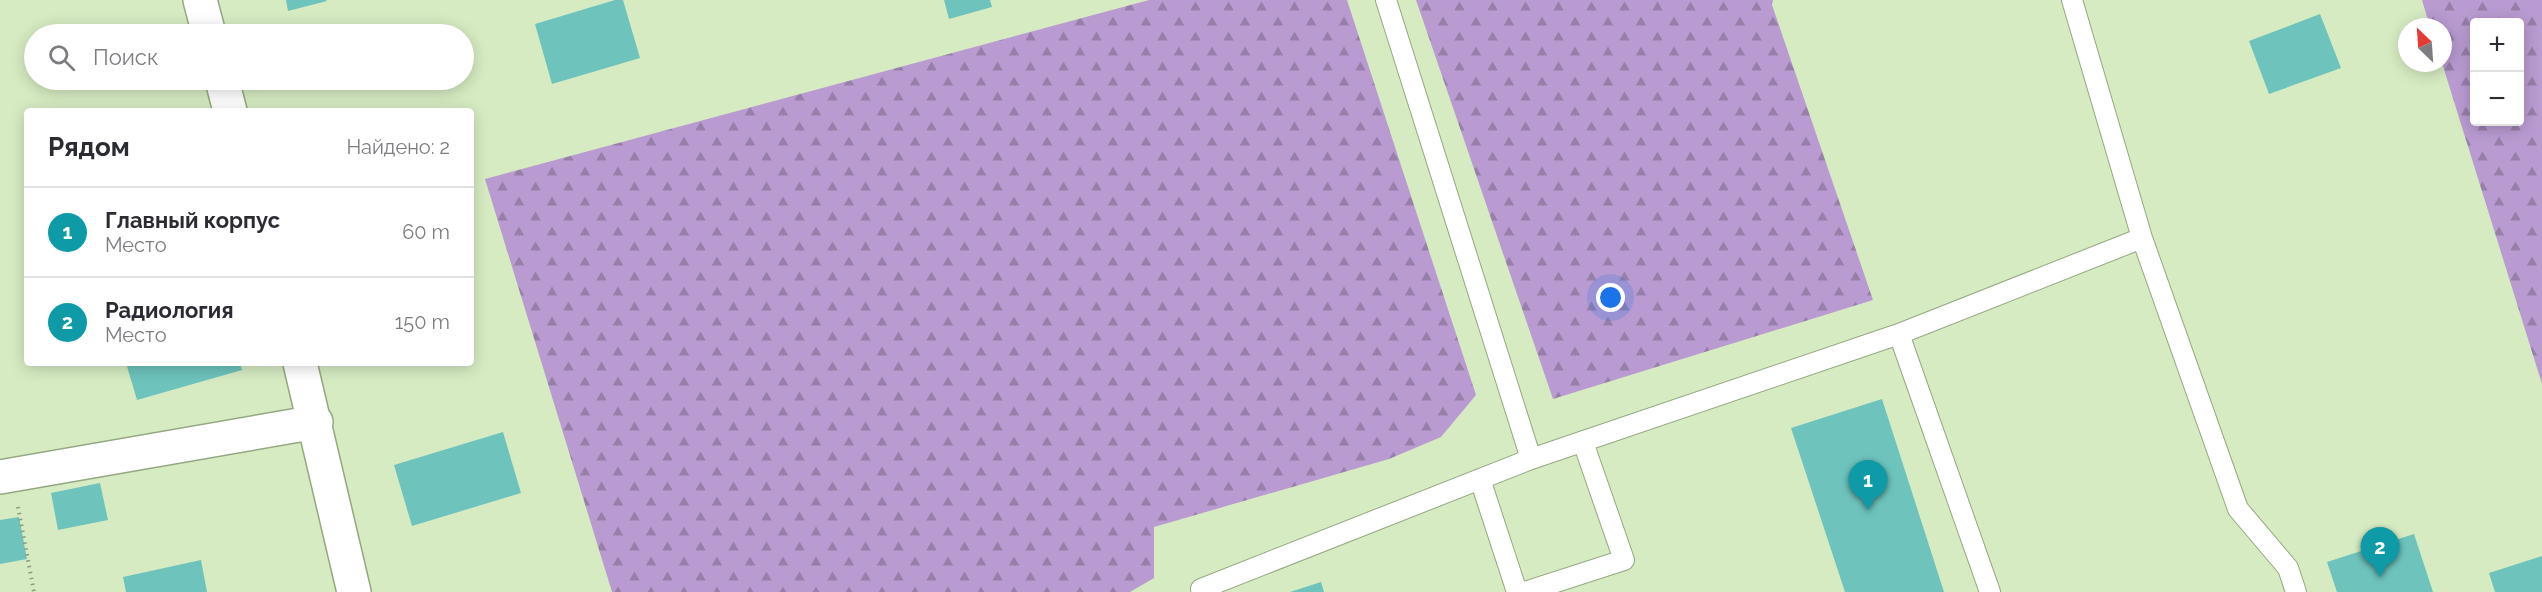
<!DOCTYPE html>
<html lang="ru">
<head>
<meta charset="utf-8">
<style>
  :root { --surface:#fff; --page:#f7f7f7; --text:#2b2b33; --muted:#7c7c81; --line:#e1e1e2; --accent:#d93025 }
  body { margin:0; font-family:Raleway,sans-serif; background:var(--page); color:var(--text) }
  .controls { position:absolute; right:18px; top:18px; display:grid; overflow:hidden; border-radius:6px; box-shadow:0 3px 15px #0003 }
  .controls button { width:54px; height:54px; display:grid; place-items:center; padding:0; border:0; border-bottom:2px solid var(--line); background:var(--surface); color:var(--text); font:30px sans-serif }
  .compass { position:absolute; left:2398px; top:18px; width:54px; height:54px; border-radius:50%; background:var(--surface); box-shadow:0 3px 15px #0003; rotate:335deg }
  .you { position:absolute; left:1611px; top:298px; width:21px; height:21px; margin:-15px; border:4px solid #fff; border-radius:50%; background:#1a73e8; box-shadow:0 0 0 9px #1a73e833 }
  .badge { display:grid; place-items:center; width:39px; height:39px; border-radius:50%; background:var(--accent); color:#fff; font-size:20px; font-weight:700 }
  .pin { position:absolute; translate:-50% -50px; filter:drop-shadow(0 2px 3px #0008) }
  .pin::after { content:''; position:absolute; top:32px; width:21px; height:18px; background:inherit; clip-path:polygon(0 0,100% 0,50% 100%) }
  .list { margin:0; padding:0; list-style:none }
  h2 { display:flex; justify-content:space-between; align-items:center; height:78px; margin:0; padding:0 24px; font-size:26px }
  h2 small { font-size:20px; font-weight:400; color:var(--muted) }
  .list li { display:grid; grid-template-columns:39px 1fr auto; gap:18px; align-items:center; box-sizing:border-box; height:90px; padding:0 24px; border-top:2px solid var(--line) }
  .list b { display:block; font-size:22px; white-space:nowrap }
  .list p { margin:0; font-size:20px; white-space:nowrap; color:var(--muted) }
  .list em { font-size:20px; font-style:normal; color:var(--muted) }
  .icon { flex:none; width:33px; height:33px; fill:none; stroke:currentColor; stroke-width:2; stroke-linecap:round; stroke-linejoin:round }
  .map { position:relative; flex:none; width:2542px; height:592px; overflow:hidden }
  .search { position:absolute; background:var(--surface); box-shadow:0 3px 15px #0003; left:24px; top:24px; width:450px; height:66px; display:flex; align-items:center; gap:15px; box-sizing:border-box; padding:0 21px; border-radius:33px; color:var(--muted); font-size:22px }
  .panel { position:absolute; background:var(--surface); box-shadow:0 3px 15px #0003; left:24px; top:108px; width:450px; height:258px; border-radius:6px }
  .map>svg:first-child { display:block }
  .forest { fill:url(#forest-firs); fill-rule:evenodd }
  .building { fill:#6ec3bd }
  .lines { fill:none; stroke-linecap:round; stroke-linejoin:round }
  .service-casing { stroke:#94a881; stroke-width:22 }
  .minor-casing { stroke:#94a881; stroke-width:36 }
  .path { stroke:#8d9d7e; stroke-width:4; stroke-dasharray:1.5 4.5; stroke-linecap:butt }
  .service { stroke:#fff; stroke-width:20 }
  .minor { stroke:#fff; stroke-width:33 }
</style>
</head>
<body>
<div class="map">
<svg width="2542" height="592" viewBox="0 0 2542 592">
  <defs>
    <pattern id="forest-firs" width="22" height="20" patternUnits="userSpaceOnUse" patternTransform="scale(1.5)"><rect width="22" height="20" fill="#b99bd1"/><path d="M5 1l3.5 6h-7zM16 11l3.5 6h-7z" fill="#977fa9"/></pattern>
  </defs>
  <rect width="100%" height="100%" fill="#d6ebc2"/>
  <path class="forest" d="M1149,0H1347L1476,395L1441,437L1389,459L1154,527V578L1130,592H612L485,179Z
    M1416,0H1773L1772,5L1873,300L1553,399Z
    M2422,0H2542V384L2442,63L2443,27H2430ZM2474,22H2520V122H2474Z"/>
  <path class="building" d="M286,0H326L327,1L288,11Z
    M615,0H623L640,58L552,84L535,24Z
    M944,0H990L992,7L949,19Z
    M2320,14L2341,68L2269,94L2249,41Z
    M126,363H240L242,370L137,400Z
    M1882,399L1944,592H1845L1791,428Z
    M503,432L521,493L412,526L394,465Z
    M100,483L108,520L58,530L51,493Z
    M19,517L27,559L0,564V520Z
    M2414,534L2433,592H2337L2327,562Z
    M2542,556V592H2495L2489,573Z
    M201,560L207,592H126L123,577Z
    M1321,582L1324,592H1290Z"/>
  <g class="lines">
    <defs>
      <path id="service" d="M1386,0L1531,459
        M2072,0L2142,238L2238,509L2288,568L2296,592
        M1899,334L1990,592
        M1480,479L1517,592
        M1202,592L1201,589L1531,459L1899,334L2142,238
        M1525,592L1624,560L1583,442"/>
      <path id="minor" d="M200,0L209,34
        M222,80L230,111
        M300,363L354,592
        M0,477L316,422"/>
    </defs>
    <use href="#service" class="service-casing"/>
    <use href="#minor" class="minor-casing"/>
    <path class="path" d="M18,507L34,592"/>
    <use href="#service" class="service"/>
    <use href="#minor" class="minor"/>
  </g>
</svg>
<div class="controls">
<button>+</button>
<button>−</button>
</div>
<svg class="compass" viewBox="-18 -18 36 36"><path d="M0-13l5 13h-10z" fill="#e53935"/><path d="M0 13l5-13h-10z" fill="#7c7c81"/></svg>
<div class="you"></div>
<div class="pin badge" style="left:1868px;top:510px;background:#0f9aa8">1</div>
<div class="pin badge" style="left:2380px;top:577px;background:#0f9aa8">2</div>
<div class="search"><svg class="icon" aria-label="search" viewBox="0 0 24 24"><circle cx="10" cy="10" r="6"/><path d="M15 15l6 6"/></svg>Поиск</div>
<section class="panel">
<h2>Рядом<small>Найдено: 2</small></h2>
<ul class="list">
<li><span class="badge" style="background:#0f9aa8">1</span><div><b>Главный корпус</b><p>Место</p></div><em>60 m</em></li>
<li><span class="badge" style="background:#0f9aa8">2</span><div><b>Радиология</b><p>Место</p></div><em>150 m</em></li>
</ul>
</section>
</div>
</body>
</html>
